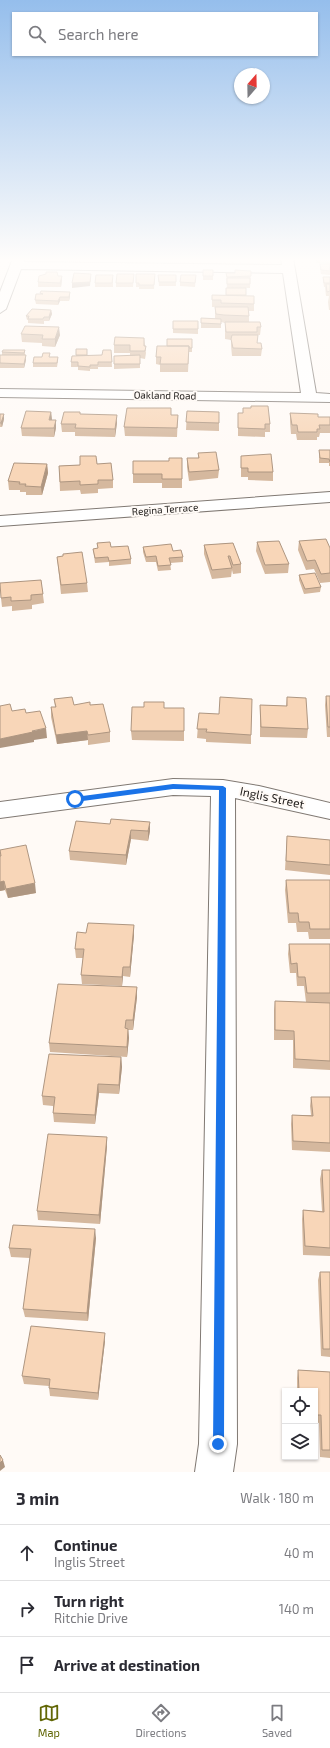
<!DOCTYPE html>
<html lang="en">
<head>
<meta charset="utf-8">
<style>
  :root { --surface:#fff; --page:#f2f2f3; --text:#2b2b33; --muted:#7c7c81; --line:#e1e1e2; --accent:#626706 }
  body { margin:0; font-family:"Exo 2",sans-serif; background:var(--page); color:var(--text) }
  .controls { position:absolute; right:12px; bottom:12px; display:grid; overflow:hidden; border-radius:0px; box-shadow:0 1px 3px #0004 }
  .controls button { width:36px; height:36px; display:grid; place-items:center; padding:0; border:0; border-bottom:1px solid var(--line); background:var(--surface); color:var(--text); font:20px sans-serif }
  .compass { position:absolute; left:234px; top:68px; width:36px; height:36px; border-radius:50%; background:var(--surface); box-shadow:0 1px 3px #0004; rotate:20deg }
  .stop { position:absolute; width:12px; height:12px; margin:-9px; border:3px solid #1a73e8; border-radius:50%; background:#fff }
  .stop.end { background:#1a73e8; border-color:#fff; box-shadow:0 1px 4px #0008 }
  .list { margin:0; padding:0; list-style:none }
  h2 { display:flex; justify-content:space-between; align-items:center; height:52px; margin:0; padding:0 16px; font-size:17px }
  h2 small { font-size:13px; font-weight:400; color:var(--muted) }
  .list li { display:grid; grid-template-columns:26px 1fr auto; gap:12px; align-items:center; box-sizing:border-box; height:56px; padding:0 16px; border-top:1px solid var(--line) }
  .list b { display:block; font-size:15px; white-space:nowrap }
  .list p { margin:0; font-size:13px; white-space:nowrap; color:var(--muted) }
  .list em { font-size:13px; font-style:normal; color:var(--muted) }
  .icon { flex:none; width:22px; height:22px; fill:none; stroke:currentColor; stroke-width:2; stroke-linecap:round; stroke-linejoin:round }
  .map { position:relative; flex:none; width:330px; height:1472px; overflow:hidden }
  .search { position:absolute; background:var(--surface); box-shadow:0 1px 3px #0004; left:12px; right:12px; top:12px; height:44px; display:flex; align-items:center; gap:10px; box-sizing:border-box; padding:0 14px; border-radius:0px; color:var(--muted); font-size:15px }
  .sheet { height:220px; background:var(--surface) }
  nav { display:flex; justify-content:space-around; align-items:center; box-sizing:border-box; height:56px; border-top:1px solid var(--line); background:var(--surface); font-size:11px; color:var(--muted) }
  nav a { display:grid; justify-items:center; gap:2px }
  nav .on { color:var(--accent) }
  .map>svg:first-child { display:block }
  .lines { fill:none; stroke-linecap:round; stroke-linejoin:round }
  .minor-casing { stroke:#807973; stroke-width:2 }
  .minor { fill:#fff; fill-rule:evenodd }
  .wall { fill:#d5b89e }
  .shaded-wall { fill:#ae9681 }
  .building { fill:#f8d6b8; stroke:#ae9681 }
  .route { fill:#1a73e8 }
  .labels { text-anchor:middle; stroke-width:4; stroke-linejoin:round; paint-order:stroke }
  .far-street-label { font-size:10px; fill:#1e1b19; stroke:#fffaf6 }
  .street-label { font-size:12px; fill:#1e1b19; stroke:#fffaf6 }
</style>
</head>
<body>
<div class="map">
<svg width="330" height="1472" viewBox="0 0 330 1472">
  <rect width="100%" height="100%" fill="#fffaf6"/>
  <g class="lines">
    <defs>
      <path id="minor" d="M13,258H25L24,262L282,265L281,258H293L316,393L330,394V402L0,397V389L301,393L283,273L21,269L6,309L0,313V292Z
        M330,492V502L0,526V516Z
        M173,779L223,780L259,786L330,803V819L235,798L237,1444L233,1472H195L199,1444L211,796L173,795L0,818V802Z"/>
    </defs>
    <use href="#minor" class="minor-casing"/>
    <use href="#minor" class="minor"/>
  </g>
  <path class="wall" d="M315,258H330V264L316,263Z
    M320,264H330V275L321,274L320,268Z
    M203,270H213V280H203Z
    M251,271L250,288H227L226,273H235Z
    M134,274L133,287H116V283Z
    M136,274H155L154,289H139V287H136Z
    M158,275L176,282V286H159Z
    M196,275L195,287L180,286V282Z
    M58,276H62V280L61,287H38V282Z
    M323,277H330V310H329L328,302L329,296H326L325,287H324L323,281Z
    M113,279V287H95V283Z
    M70,292V296L69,301H60L58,305L36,304L35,300L41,294L40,293Z
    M212,295H246L254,304V311H249V322L261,327L260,335H258L257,343L262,349L261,356H232L231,346V340L225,339V323L221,322V328H201V318L215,319V307H212Z
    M51,310L52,314L49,321H44V324L28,323V320H27L26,316Z
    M173,321H198V334L173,333Z
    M21,334L60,335L55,347L42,346V343L22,342Z
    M144,338L145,346L146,353L145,359L140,358V368L114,369V356H130V353H114V345Z
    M192,339V352H189L188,372H160V365L156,364V357L167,346Z
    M76,349H87V356L102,355L111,350L112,367H98V369H90V371L78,370V367H71V362L76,356Z
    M25,350V355L26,360L24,368H0V355H2V352Z
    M50,357H58V361L57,367H33V363Z
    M251,406L270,424V432H265V437L238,436V413H243L251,408Z
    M171,408V415H178L177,437L125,436L124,427Z
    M187,411L219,412V431L186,430Z
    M51,412L52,420H56V428L54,437L22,436L21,428Z
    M290,413L318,417H330V433H320L319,437H317V440H297L296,434H291L290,422Z
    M0,414L4,419L2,427H0Z
    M81,415L117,423L115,437L75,436V432H62L61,424Z
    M319,450H330V466H329V463H319Z
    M198,453L219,470L218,478L189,481L187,467V458H198Z
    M241,456L273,472V481L248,480V477H241Z
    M182,458V488H162V483H133V474L169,461Z
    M47,464L48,473L42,495H26V492H20V490H9L8,481Z
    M97,464L113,480V488L98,489V493L81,494L80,490L60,491L59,466Z
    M299,541L330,548V582L320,583L314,569L306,570L298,550Z
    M257,542L289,564L288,573L265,574L256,551Z
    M97,543L111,547L131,559V564L109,566V562L95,563L93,549L98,548Z
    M233,543L241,564V573L233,574L232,570L231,577L212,579L204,554V545Z
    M143,547L173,551L183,557V562L170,563L171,570L158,571L156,562H146L143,552Z
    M63,556L87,583L88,592L61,594L57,557Z
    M299,575L321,587L320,592L304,594L299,580Z
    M41,580L44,603L32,605V609L12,611V606L2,607L1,598Z
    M326,696H330V737H327L325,705Z
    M287,697L308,729L307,738L260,737V705L286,706Z
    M54,699L74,705H90L110,732V742L88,745V740L57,744L51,717V707H55Z
    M164,708L184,731V741L132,740L131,731Z
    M199,713L251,735V744L206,742V739L197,738Z
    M76,821L150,831L148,841L131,839L126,865L70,860L69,851Z
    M287,836L330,840V875L285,870Z
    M0,850L36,893L8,898L5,890L0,891Z
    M286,880H330V939H309L308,932H297L296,923H288L285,890Z
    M134,925V935L130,977L123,976L122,986L82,984L81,975L83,958H76L75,949L86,933Z
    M289,944H330V1003H319H330V1070L293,1068V1040H274V1010L275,1001L306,1002L304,986H297L296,973H290L288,954Z
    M137,987V997L133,1030H128L129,1038L127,1057L50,1052L49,1043Z
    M121,1057L122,1067L119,1094L99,1093L95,1124L54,1122L53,1113V1106L43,1105L42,1096Z
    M311,1097H330V1152L292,1150L291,1124L292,1115H311L310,1106Z
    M107,1137V1146L100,1224L38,1220L37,1211Z
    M322,1170H330V1256L303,1255L302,1219L303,1210L322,1211L320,1179Z
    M96,1238L88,1321L25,1317L23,1309L30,1258L11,1257L9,1248Z
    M320,1272H330V1357L321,1356L318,1280Z
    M105,1341L98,1400L50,1396L49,1388V1386L24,1384L22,1376Z
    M298,1370L330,1372V1458L320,1457L319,1423L315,1422V1391H297V1378Z"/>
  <path class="shaded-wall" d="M91,274L90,286L72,288V283Z
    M62,276V280L61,287L60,283Z
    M70,292V296L69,301V297Z
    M60,297V301L58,305V301Z
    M51,310L52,314L49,321V317Z
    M59,327L60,335L55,347V339Z
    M26,355V360L24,368V364Z
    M51,412L52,420H49Z
    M4,414V419L2,427L1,423Z
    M117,415V423L115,437V429Z
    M56,420V428L54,437V428Z
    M47,464L48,473L42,495L41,487Z
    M46,728L47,738L34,740V742L0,748V739Z
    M87,731L88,740L57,744L56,735Z
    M150,822V831L148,841V831Z
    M131,830V839L126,865V855Z
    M4,881L5,890L0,891V882Z
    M35,883L36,893L8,898L6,889Z
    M134,925V935L130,977V967Z
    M123,967V976L122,986V977Z
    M137,987V997L133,1030V1020Z
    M128,1029L129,1038L127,1057V1047Z
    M121,1057L122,1067L119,1094V1085Z
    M98,1084L99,1093L95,1124V1115Z
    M107,1137V1146L100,1224L99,1215Z
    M95,1229L96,1238L88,1321L87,1313Z
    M105,1333V1341L98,1400V1393Z
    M3,1460L5,1467L0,1471V1463Z"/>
  <path class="building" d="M316,258H330V260L316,259Z
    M320,264H330V271L321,270Z
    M203,270H213V276H203Z
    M235,270L251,271V276L227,277L226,273H235Z
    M46,272H57L58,276H62L60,283L38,282L39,276L46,274Z
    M74,273L91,274L90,282L72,283Z
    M117,274H134L133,283H116Z
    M136,274H155L154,285H139V283H136Z
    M96,275H113L112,283H95Z
    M158,275H176V282H159Z
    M181,275H196L195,283L180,282Z
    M323,277H330V283H324Z
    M227,278H250V284H227Z
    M326,284H330V291L327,292Z
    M226,288H246V295H226Z
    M41,291L70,292L69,297H60L58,301L35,300L36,294H43L40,293Z
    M212,295L254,296V304L221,303V300H212Z
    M215,307H248L249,316L224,315L216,314Z
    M32,309L51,310L49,317H44L43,319H28L29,316H26Z
    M201,318L221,319V324L201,323Z
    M173,321H198V329H173Z
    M225,322H260L261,327H257V332H226Z
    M25,326L59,327L55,339H42L43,335L21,334Z
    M232,335H258L257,343H261L262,349L233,348L231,339Z
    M115,337L144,338V346H146L145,351H130V345H114Z
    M167,339H192V348H189V346H167Z
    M157,346H189L188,364H160L161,357H156Z
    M76,349H87V355H76Z
    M3,350H25L24,353L2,352Z
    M103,350H111L112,362H98V365H90V367L78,366V362H71L72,356L102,355Z
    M43,353H50L49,357H58L57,363H33L34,357H42Z
    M0,355H26L24,364L0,363Z
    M140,355V364H114V356Z
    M251,406H268L270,424H265V429L238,428V413H243V408H251Z
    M127,408H171V415H178L177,428L124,427Z
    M26,411L51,412L49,420H56L54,428H21Z
    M187,411L219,412V423L186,422Z
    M64,412H80V414L117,415L115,429L75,428L76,424H61Z
    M290,413L318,414V417H330V425H319L320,429H317V432H298L297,425H292Z
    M0,414H4L1,423H0Z
    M319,450H330V462L329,459L320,458Z
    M216,452L219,470L189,472L187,458H199L198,453Z
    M271,454L273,472H248V468H241V456Z
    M80,456H96L97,464L111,463L113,480H98V484L80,485V481L60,482L59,466L80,465Z
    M169,458H182V479H162V474H133V461H169Z
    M14,463L47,464L41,487L25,486L26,484H19L20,482L8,481Z
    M326,539L330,548V573L321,574L315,560L307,561L299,541Z
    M279,541L289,564L265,565L257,542Z
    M110,542L111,547L128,546L131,559L109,561L108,557L95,558L93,549L98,548L97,543Z
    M233,543L241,564L233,565L230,556H228L232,568L212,570L204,545Z
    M171,544L173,551L181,550L183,557L169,558L171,565L158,566L156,556L146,557L143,547Z
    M82,552L87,583L61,585L57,557L63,556V554Z
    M315,573L321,587L305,589L299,575Z
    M41,580L43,594L31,595V600L11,601V597L1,598L0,583Z
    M326,696H330V727H328Z
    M72,697L74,705L90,702V705L103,704L110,732L88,735L87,731L56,735L51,707H56L54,699Z
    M220,697L252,699L251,735L206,732L207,729H197L199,713L219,714Z
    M287,697L306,698L308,729L261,727L260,705L287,706Z
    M144,702H164V708H184V731H131L132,707H144Z
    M10,704L12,711L25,709L26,713L40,711L46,728L32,731L33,732L0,739V706Z
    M111,819L150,822L148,831L131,830L126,855L69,851L76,821L110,824Z
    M287,836L330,840V865L286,861Z
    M26,845L35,883L6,889L4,881L0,882V856H1L0,850Z
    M286,880H330V929H310L309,922H299L298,913H289Z
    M88,923L134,925L130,967H123L122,977L81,975L84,949H75L77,932L86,933Z
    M289,944H330V993H307L305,977H298L297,963L291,964Z
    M58,984L137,987L133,1020H126L125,1028L128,1029L127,1047L49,1043Z
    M275,1001L330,1003V1061L295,1059L294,1031L275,1030Z
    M49,1054L121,1057L119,1085L98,1084L95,1115L53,1113L55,1097L42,1096Z
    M311,1097H330V1143L293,1141L292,1115L313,1116Z
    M48,1134L107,1137L99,1215L37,1211Z
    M322,1170H330V1248L305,1246L303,1210L324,1212Z
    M13,1225L95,1229L87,1313L23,1309L31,1249L9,1248Z
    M320,1272H330V1349H323Z
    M31,1326L105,1333L98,1393L49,1388L50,1379L22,1376Z
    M298,1370L330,1372V1450H322L321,1415H315V1391H299Z
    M0,1455L3,1460L0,1463Z"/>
  <linearGradient id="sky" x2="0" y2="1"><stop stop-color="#95beec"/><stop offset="0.56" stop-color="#fffdfb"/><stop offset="1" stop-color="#fffdfb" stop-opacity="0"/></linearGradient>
  <rect width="330" height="464" fill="url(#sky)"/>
  <path class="route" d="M173,784L223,786L226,788L224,1444L222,1448L218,1449L214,1448L213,1444L219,790L173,789L75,802L71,799L75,797Z"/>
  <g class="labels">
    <g class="far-street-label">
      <text transform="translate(165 395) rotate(1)" y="4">Oakland Road</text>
      <text transform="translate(165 509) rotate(-4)" y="4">Regina Terrace</text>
    </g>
    <g class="street-label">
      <text transform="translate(272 798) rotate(12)" y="4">Inglis Street</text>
    </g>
  </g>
</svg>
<div class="controls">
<button><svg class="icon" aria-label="locate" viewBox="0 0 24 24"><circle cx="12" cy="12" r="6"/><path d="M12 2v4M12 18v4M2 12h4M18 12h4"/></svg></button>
<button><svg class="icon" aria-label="layers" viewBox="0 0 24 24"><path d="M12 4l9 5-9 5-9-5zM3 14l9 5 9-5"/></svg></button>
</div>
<svg class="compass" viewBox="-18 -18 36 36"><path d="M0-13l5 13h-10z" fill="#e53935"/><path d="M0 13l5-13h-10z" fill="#7c7c81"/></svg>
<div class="stop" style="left:75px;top:799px"></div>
<div class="stop end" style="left:218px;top:1444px"></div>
<div class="search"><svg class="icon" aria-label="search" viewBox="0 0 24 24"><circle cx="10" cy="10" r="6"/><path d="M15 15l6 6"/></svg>Search here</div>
</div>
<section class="sheet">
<h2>3 min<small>Walk · 180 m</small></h2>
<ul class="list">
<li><svg class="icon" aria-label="ahead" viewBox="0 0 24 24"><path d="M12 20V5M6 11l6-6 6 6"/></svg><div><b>Continue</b><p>Inglis Street</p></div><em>40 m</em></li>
<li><svg class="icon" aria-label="right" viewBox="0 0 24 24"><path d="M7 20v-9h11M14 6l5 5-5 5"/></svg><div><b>Turn right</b><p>Ritchie Drive</p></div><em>140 m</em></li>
<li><svg class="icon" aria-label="arrive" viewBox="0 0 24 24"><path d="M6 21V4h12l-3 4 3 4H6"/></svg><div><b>Arrive at destination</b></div></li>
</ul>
</section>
<nav>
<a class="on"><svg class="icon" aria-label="map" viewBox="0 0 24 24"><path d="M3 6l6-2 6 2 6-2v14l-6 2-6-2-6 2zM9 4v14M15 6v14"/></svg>Map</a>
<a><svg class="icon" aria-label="directions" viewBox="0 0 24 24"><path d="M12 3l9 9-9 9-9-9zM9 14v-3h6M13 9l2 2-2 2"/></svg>Directions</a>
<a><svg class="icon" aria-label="saved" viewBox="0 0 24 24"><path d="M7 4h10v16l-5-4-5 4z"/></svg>Saved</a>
</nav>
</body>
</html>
